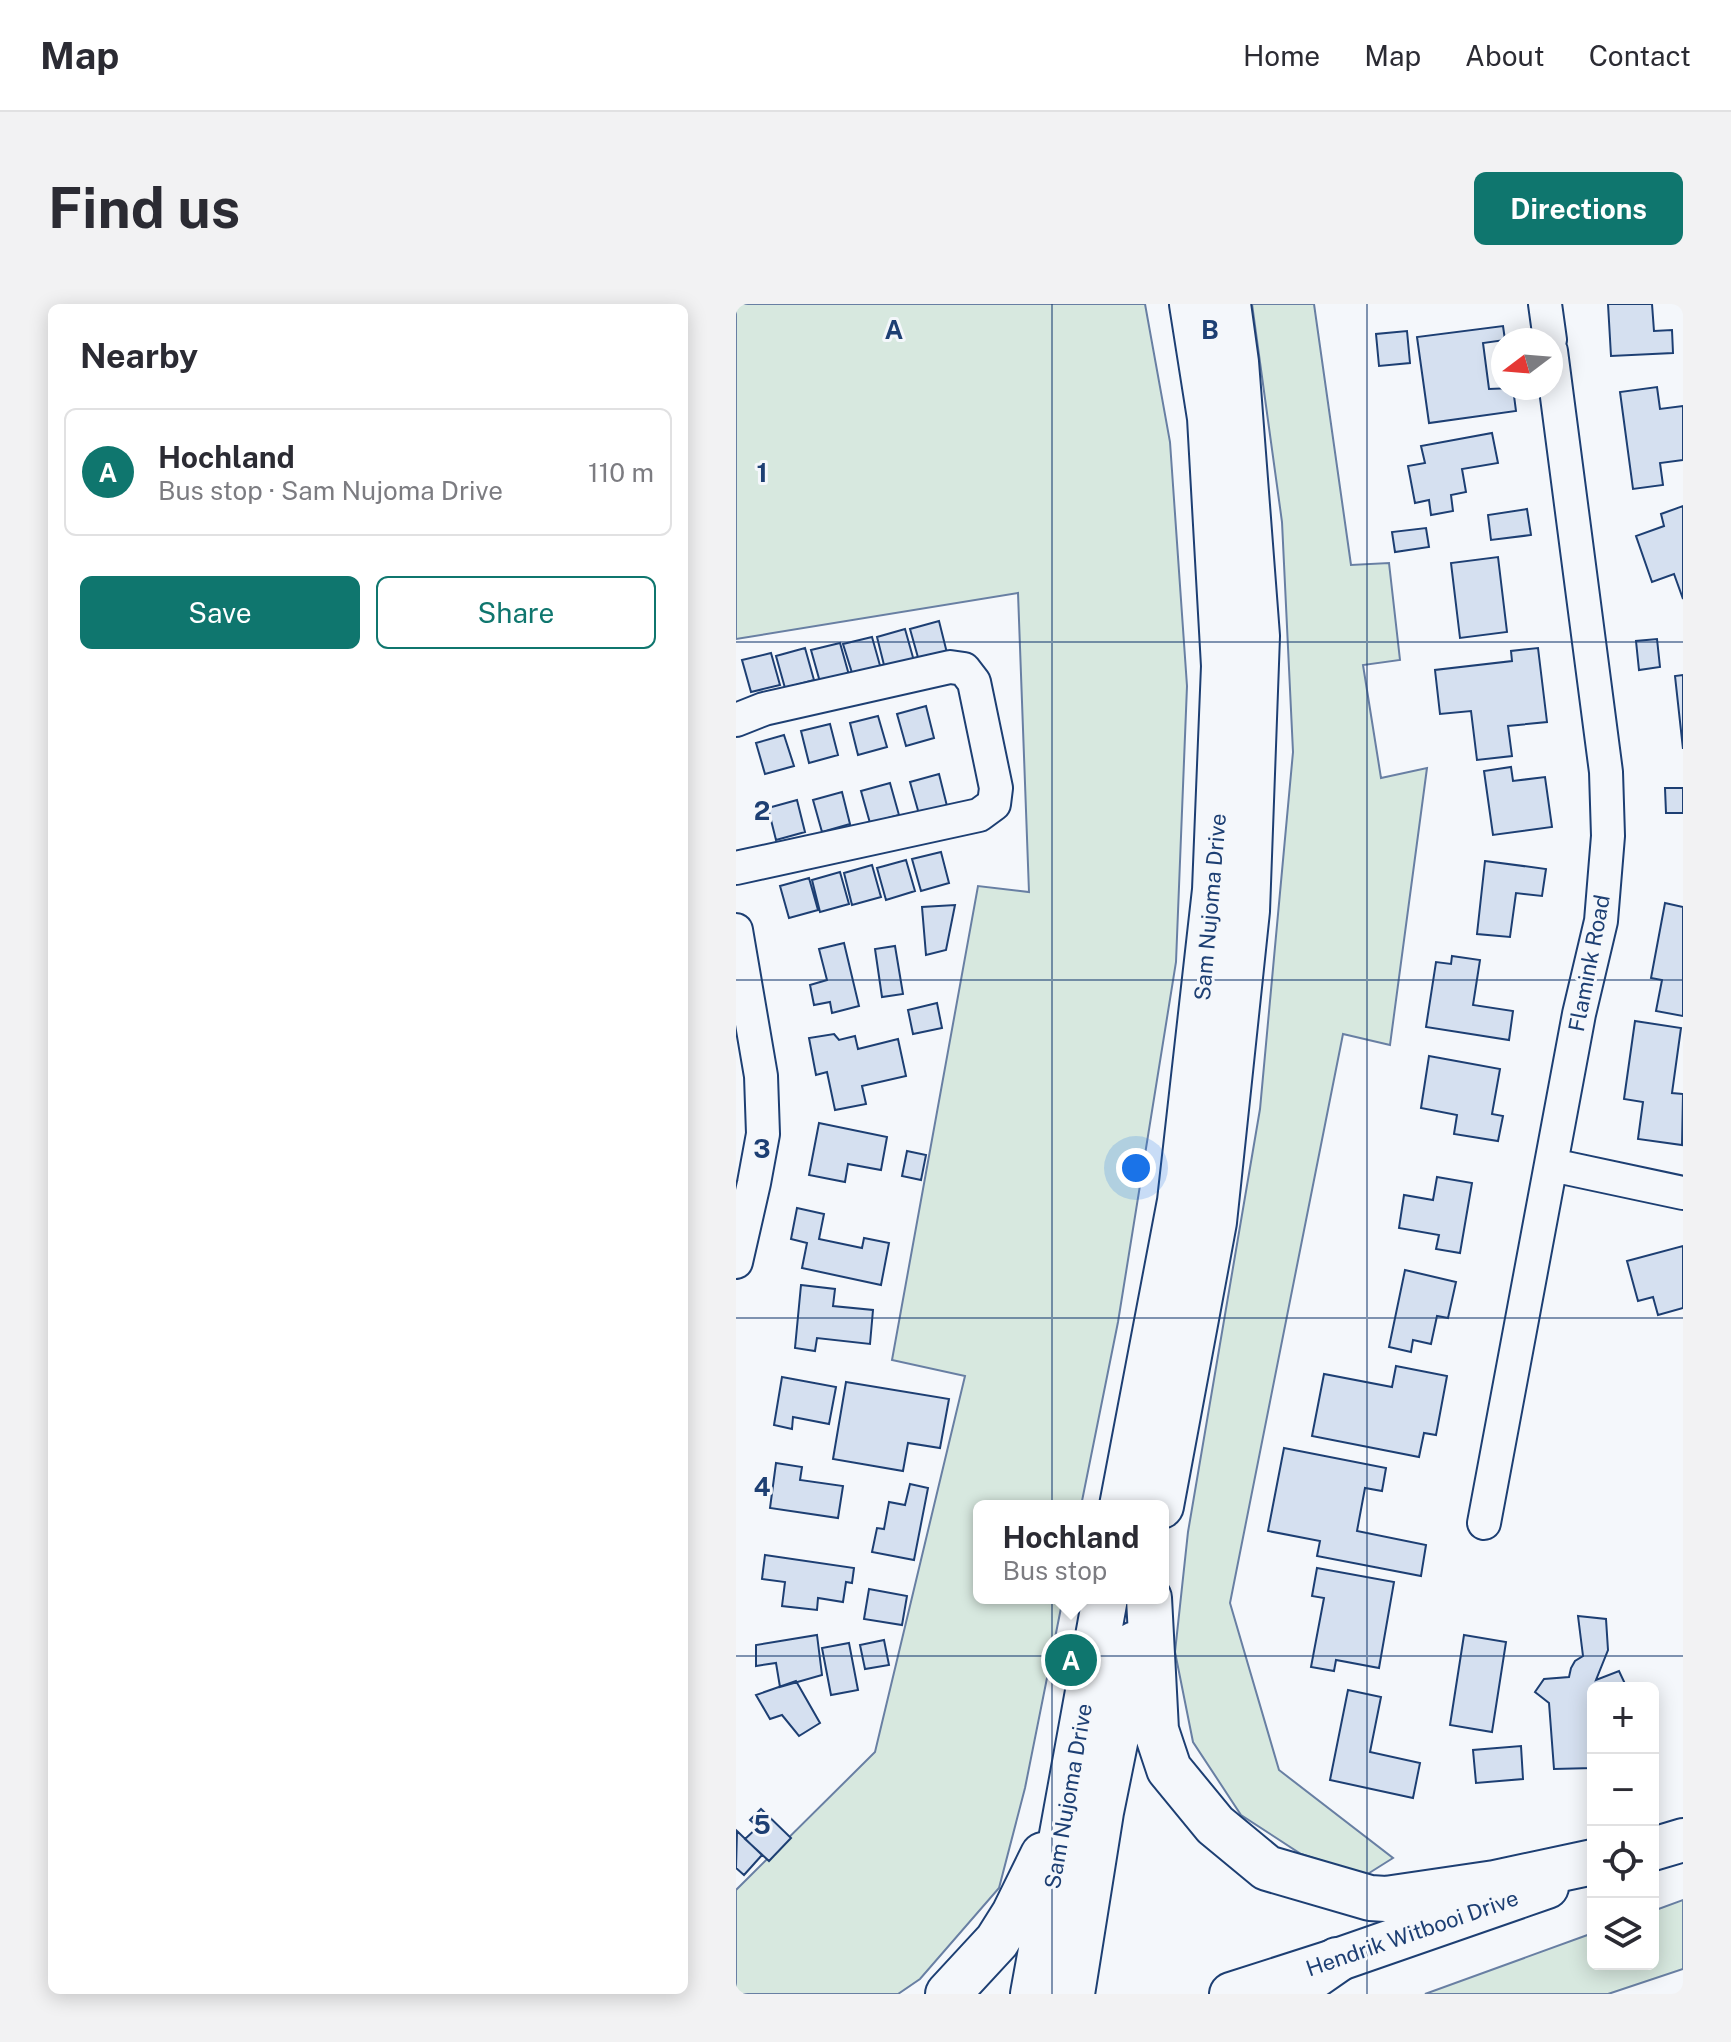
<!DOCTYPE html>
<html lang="en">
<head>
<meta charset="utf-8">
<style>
  :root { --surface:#fff; --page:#f2f2f3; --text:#2b2b33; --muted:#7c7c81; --line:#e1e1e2; --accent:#0f766e }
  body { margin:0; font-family:"Public Sans",sans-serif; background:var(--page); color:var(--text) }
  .controls { position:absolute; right:24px; bottom:24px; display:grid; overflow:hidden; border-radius:12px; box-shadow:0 4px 20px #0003 }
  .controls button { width:72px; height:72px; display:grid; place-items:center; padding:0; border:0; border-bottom:2px solid var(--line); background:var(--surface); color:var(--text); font:40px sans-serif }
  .compass { position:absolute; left:755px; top:24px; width:72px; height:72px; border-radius:50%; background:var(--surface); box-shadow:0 4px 20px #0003; rotate:254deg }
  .you { position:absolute; left:400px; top:864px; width:28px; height:28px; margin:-20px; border:6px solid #fff; border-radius:50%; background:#1a73e8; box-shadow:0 0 0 12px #1a73e833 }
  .badge { display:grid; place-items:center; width:52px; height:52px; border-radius:50%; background:var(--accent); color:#fff; font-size:26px; font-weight:700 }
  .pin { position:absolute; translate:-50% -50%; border:4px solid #fff; box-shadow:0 2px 8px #0006 }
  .popup { position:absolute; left:237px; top:1196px; width:196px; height:104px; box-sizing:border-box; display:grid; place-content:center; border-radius:12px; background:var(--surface); filter:drop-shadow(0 2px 6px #0005); font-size:26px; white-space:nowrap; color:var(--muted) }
  .popup b { font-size:30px; color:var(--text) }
  .popup::after { content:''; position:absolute; left:50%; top:100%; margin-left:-16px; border:16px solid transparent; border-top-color:var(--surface) }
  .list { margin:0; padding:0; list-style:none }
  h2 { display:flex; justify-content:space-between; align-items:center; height:104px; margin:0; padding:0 32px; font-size:34px }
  h2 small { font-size:26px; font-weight:400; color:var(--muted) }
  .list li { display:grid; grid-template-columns:52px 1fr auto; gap:24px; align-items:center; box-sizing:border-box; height:128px; margin:0 16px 16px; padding:0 16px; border:2px solid var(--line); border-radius:12px }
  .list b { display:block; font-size:30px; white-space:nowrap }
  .list p { margin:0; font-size:26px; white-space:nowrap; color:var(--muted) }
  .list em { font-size:26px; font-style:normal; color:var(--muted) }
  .actions { display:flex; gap:16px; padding:24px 32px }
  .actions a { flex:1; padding:18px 0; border:2px solid var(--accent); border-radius:12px; text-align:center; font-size:28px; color:var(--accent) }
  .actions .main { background:var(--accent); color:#fff }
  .icon { flex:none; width:44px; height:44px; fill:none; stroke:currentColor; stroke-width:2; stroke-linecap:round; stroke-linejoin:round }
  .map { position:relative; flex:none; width:947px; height:1690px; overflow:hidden; border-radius:12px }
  header { display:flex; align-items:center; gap:48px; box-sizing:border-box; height:112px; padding:0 40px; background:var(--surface); border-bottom:2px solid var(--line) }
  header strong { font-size:38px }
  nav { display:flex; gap:44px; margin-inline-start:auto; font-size:28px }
  .intro { display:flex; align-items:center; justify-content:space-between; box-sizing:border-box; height:192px; padding:0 48px }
  h1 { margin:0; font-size:56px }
  .button { padding:20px 36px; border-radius:12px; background:var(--accent); color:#fff; font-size:28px; font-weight:700 }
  main { display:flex; gap:48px; padding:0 48px }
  aside { flex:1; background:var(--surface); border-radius:12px; box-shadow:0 4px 20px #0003 }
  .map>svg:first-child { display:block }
  .green { fill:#d7e8df; stroke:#687fa3; stroke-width:2 }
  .building { fill:#d5e0f0; stroke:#1d3f73; stroke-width:2 }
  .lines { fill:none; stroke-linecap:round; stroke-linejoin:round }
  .minor-casing { stroke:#1d3f73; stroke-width:36 }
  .major-casing { stroke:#1d3f73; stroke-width:46 }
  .highway-casing { stroke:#1d3f73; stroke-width:48 }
  .minor { stroke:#f4f7fb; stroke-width:32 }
  .major { stroke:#f4f7fb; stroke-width:42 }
  .highway { stroke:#f4f7fb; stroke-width:44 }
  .grid { fill:none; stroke:#1d3f73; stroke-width:2; stroke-opacity:0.55 }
  .labels { text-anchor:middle; stroke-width:6; stroke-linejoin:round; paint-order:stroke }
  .street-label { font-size:22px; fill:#1d3f73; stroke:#f4f7fb }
  .grid-label { font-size:26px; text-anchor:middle; font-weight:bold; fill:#1d3f73; stroke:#f4f7fb; stroke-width:6; stroke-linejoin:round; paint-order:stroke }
</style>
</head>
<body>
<header>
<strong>Map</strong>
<nav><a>Home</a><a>Map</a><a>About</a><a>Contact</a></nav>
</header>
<div class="intro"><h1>Find us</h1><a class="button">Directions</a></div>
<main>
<aside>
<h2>Nearby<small></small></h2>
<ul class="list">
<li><span class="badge">A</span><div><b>Hochland</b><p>Bus stop · Sam Nujoma Drive</p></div><em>110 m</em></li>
</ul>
<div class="actions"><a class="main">Save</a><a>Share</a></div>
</aside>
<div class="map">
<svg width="947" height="1690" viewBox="0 0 947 1690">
  <rect width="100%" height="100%" fill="#f4f7fb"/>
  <path class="green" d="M0,0H409L434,138L451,382L440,658L382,1018L345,1202H243V1294H327L289,1484L263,1584L184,1675L162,1690H0V1586L139,1448L229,1072L156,1056L242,582L293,588L282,289L0,335Z
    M516,0H578L615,261L653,259L664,356L627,361L645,474L691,464L654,741L607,730L494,1299L543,1466L657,1554L630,1571L565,1550L505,1511L457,1438L439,1348L452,1228L524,805L557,448L546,218Z
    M947,1596V1665L872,1690H689L857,1629V1660H917V1607Z"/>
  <path class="building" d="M872,0H916L918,27L936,26L937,49L875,52Z
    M767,22L769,36L747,39L753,85L777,84L780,107L693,119L681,33Z
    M671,27L674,59L643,62L640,30Z
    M921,83L924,105L947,102V156L924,159L927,181L897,185L884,88Z
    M756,129L762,159L726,165L730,188L715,191L717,207L695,211L693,196L679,199L672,162L689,159L685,142Z
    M947,202V295L938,270L916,278L900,232L928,222L925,210Z
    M791,205L795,231L755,236L752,211Z
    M690,224L693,243L659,248L656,228Z
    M762,253L771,328L724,334L715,259Z
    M203,317L211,349L183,357L174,325Z
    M169,325L178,357L149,365L141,333Z
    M136,333L145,365L117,372L107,340Z
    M921,335L924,363L903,366L900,337Z
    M104,339L113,371L84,378L75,346Z
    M69,344L78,376L49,384L40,352Z
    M802,344L811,418L772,422L776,452L741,456L735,407L704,410L699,366L776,357L775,347Z
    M35,349L44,381L15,388L6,356Z
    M947,371V445L939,372Z
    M190,402L198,434L170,442L161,410Z
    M142,412L151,443L122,451L114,419Z
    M94,420L102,451L73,459L65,427Z
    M48,431L58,462L29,470L20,439Z
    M775,463L777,477L809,473L816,523L757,531L748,467Z
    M203,470L211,502L183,510L174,478Z
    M154,479L163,511L134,519L125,487Z
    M929,484H947V509H930Z
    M106,488L114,520L86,528L77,496Z
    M61,496L69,528L40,536L32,504Z
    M205,548L213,579L185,587L176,555Z
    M170,556L179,587L150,596L141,564Z
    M749,557L810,565L806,592L780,589L774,633L741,630Z
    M136,561L145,593L116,601L108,569Z
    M104,568L113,600L84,608L76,576Z
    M73,574L82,606L53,614L44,582Z
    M929,599L947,603V712L920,707L926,676L915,674Z
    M219,601L210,646L190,651L186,603Z
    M108,639L123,702L96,709L94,698L78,701L74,681L91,676L83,645Z
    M159,642L167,690L146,693L139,645Z
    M716,652L744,656L737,701L777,707L773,736L690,723L700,658L715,660Z
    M201,699L206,724L177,730L172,706Z
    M899,717L945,724L936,789L947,790L946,841L902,835L907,798L888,795Z
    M98,730L103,736L119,732L122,745L162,735L170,772L126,782L130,800L99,806L91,768L80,771L73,734Z
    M693,752L764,765L756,810L767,812L762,837L718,830L721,811L685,804Z
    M83,819L151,833L145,866L112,860L109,878L73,871Z
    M171,847L190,851L185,876L166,872Z
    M701,873L736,879L724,949L700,945L703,931L663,924L668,891L697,896Z
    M61,904L88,910L83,935L126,944L128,934L153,939L145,981L66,964L71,939L55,935Z
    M947,942V1004L922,1011L917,993L902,997L891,957Z
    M669,966L720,978L712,1014L701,1012L695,1040L677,1036L675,1048L653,1043Z
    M65,981L99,985L97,1002L137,1006L134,1040L81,1034L79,1047L59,1044Z
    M660,1062L711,1072L700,1131L688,1129L683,1153L576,1132L588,1070L656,1083Z
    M46,1073L100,1083L93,1120L57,1113L56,1125L38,1121Z
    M110,1078L213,1095L204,1144L172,1139L167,1167L97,1155Z
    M548,1144L650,1164L646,1187L629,1184L621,1227L690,1241L685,1272L581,1252L584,1237L532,1227Z
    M40,1159L66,1163L64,1176L107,1182L102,1214L34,1204Z
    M174,1180L192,1184L178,1256L136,1248L141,1224L148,1225L153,1198L169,1201Z
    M29,1251L118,1264L116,1279L110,1278L107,1298L82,1294L81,1306L46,1302L49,1278L26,1275Z
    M581,1264L658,1278L643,1364L600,1356L598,1367L575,1363L588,1294L576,1292Z
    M133,1285L171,1292L166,1321L128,1315Z
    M842,1312L870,1315L872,1346L860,1376L883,1367L891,1384H857V1464L818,1465L813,1399L799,1388L808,1375L833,1373L835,1364L839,1357L847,1352Z
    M81,1331L86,1371L44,1383L40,1359L20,1362V1341Z
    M728,1331L770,1338L756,1428L714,1421Z
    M148,1336L153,1361L129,1365L124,1341Z
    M113,1339L122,1386L95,1391L86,1344Z
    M60,1377L84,1419L63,1432L46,1411L34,1415L20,1391Z
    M612,1386L645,1393L634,1448L684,1459L677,1494L594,1476Z
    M785,1442L787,1475L740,1479L737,1446Z
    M25,1505L55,1534L33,1557L9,1535L22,1523L14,1516Z
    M1,1527L26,1551L8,1571L0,1564Z"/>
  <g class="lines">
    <defs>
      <path id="minor" d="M809,0L814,36
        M0,416L28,405L214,363L228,365L238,378L260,484L258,500L243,511L0,564
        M0,626L25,772L27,830L18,879L0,958
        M816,861L947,889
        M748,1219L843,710L865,617L872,532L870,468L815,47"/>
      <path id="major" d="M917,1545L947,1536
        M495,1690L601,1656L811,1583"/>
      <path id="highway" d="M386,1202L444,897L479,586L488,362L474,114L456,0
        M425,1202L478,918L511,607L521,332L500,58L492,0
        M413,1294L420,1426L433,1465L479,1521L531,1564L634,1594L650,1595L759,1579L857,1558
        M212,1690L261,1637L278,1610L307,1551
        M297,1690L369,1294
        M336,1690L365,1508L399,1340
        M552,1690L601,1656"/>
    </defs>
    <use href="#minor" class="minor-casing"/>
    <use href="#major" class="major-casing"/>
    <use href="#highway" class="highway-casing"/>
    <use href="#minor" class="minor"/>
    <use href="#major" class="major"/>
    <use href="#highway" class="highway"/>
  </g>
  <path class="grid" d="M316,0V1690M631,0V1690M0,338H947M0,676H947M0,1014H947M0,1352H947"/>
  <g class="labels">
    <g class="street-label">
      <text transform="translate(474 603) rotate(-85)" y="8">Sam Nujoma Drive</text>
      <text transform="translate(853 659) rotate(-79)" y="8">Flamink Road</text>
      <text transform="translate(332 1492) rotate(-80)" y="8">Sam Nujoma Drive</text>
      <text transform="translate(676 1629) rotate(-19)" y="8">Hendrik Witbooi Drive</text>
    </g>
  </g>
  <g class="grid-label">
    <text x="158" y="35">A</text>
    <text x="474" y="35">B</text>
    <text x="26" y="178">1</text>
    <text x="26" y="516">2</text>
    <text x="26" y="854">3</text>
    <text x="26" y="1192">4</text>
    <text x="26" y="1530">5</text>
  </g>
</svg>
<div class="controls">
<button>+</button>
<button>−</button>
<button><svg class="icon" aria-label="locate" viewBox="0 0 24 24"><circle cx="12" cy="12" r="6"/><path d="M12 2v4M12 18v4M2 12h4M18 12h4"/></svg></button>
<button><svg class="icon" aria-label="layers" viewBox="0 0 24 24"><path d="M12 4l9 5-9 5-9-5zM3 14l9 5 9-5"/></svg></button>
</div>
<svg class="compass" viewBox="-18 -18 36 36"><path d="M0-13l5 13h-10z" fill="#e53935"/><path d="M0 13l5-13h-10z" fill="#7c7c81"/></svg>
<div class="you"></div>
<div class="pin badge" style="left:335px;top:1356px">A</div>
<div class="popup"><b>Hochland</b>Bus stop</div>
</div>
</main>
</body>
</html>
